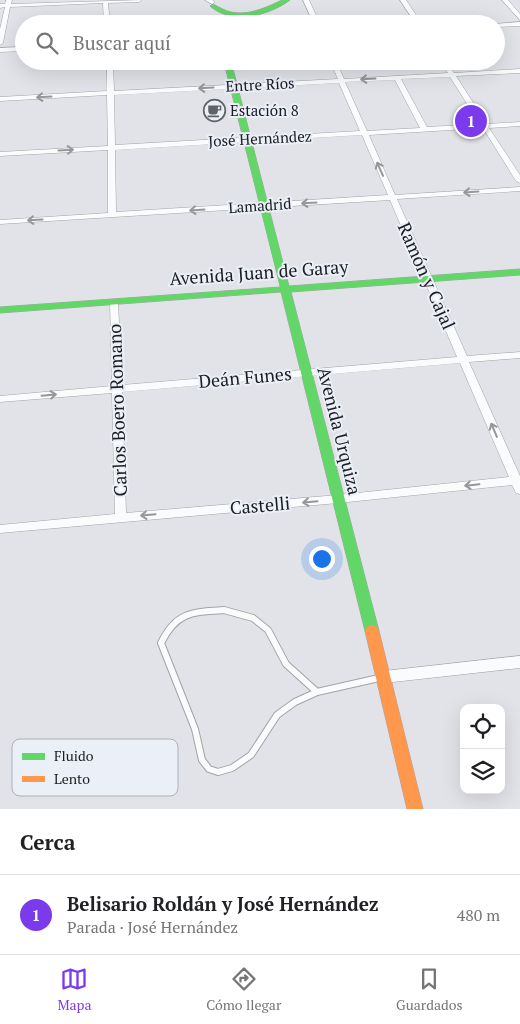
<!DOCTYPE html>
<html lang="es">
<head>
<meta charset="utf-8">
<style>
  :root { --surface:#fff; --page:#f6f6f6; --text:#202124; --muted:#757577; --line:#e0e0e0; --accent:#7c3aed }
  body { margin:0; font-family:"PT Serif",serif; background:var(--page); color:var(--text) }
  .controls { position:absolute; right:15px; bottom:15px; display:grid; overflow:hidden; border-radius:10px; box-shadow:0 5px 20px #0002 }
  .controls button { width:45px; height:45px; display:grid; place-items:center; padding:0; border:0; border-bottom:1px solid var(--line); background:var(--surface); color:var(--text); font:25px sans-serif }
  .you { position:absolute; left:321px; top:558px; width:18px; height:18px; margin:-12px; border:4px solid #fff; border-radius:50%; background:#1a73e8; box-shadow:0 0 0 8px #1a73e833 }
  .badge { display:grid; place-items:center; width:32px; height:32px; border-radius:50%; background:var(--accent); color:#fff; font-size:16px; font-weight:700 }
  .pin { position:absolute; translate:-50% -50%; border:2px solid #fff; box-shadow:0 1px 5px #0006 }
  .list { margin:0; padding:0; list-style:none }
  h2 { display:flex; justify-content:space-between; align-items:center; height:65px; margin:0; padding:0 20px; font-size:21px }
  h2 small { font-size:16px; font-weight:400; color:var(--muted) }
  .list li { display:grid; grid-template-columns:32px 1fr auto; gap:15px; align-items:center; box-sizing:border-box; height:80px; padding:0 20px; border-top:1px solid var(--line) }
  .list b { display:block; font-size:19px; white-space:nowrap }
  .list p { margin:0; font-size:16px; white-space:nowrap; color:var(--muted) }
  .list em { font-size:16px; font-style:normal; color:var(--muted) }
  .icon { flex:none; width:28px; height:28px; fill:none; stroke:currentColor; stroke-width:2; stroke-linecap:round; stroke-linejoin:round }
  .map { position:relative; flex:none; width:520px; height:809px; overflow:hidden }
  .search { position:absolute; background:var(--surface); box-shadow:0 5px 20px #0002; left:15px; right:15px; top:15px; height:55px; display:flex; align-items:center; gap:12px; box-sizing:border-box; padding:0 18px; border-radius:28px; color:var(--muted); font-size:19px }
  .sheet { height:145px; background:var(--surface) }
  nav { display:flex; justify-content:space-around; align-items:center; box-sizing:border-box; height:70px; border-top:1px solid var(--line); background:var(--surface); font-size:14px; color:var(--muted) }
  nav a { display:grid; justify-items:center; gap:2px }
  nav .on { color:var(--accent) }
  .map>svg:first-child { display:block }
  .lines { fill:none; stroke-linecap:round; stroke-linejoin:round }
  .lane-casing { stroke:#a2a3a7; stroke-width:8 }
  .street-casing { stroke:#a2a3a7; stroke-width:1 }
  .fast-casing { stroke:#a2a3a7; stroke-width:1 }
  .slow-casing { stroke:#a2a3a7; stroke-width:1 }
  .lane { stroke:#fafbfc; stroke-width:6 }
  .street { fill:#fafbfc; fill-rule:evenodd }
  .fast { fill:#63d668; fill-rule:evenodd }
  .slow { fill:#ff974d; fill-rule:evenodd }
  .oneway { stroke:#969799 }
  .labels { text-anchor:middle; stroke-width:4; stroke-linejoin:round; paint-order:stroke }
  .far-street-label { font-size:15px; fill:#1c1d20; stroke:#ebeff8 }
  .far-poi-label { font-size:15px; fill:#1c1d20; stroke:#ebeff8; text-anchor:start }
  .street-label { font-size:18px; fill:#1c1d20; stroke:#ebeff8 }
  .key { fill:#ebeff8; stroke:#adb0b7; stroke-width:1 }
  .key-label { font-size:14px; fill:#1c1d20 }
</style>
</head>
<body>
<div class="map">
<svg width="520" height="809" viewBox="0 0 520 809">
  <rect width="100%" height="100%" fill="#e1e3e8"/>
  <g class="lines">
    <defs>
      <path id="lane" d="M224,610L253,618L268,630L286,664L317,692L295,702L277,715L251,755L232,768L218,772L209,769L202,760L195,729L161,643C176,612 192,612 224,610Z
        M317,692L379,678"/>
      <path id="street" d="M6,0H12L11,4L142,0L139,2L108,3L110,24H104L103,3L10,7L3,43L0,45V29L5,7L0,8V4H5Z
        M205,0H212L215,2L212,4Z
        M303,0H309L320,24H314Z
        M400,0H406L422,24H416Z
        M502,0H508L520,14V20Z
        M520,22V26L496,27V24H494Z
        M24,47V51L0,52V48Z
        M107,61H113L114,91L338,79L330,61H336L344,79L448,73L440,61H446L454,73L520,69V73L456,76L487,124L520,122V126L489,128L520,175V183L516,181L483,128L369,135L395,195L520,187V191L397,199L467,356L520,352V358L469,362L520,476V494L516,493L512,485L338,503L0,533V525L115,514L112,393L0,402V396L112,386L110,302L111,300L114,299L118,302L122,385L457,357L390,200L0,224V220L108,213V150L0,156V152L108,146L107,95L0,101V97L107,91ZM450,77L480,124L427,127L401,79ZM395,80L420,128L367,131L345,82ZM339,83L360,131L115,145L114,95ZM362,135L388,195L116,212L115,150ZM460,363L509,477L338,495L126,513L122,392Z
        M520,656V668L384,683L379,681L377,677L379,673L384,671Z"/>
      <path id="fast" d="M282,0H290C269,16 231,25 210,6L213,4C219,7 225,11 231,12C249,16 267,7 282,0Z
        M224,61H231L289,286L520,269V275L291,292L379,631L377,635L372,637L367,635L365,631L281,292L0,313V307L280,287Z"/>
      <path id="slow" d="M372,625L377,627L379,631L423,809H407L365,631L367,627Z"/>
    </defs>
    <use href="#lane" class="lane-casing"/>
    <use href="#street" class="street-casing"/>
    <use href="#fast" class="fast-casing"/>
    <use href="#slow" class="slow-casing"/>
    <use href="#lane" class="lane"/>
    <use href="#street" class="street"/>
    <use href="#fast" class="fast"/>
    <use href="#slow" class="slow"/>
  </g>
  <defs><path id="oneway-shaft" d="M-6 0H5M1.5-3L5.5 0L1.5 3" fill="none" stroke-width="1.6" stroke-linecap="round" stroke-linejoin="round" transform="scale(1.25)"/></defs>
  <g class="oneway">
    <use href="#oneway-shaft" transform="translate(368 79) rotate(177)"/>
    <use href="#oneway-shaft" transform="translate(206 88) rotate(177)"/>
    <use href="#oneway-shaft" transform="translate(44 97) rotate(177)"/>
    <use href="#oneway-shaft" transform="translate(66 150) rotate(-3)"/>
    <use href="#oneway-shaft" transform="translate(380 169) rotate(-114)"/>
    <use href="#oneway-shaft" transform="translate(471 192) rotate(176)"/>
    <use href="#oneway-shaft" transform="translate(309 203) rotate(177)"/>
    <use href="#oneway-shaft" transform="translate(197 210) rotate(176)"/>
    <use href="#oneway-shaft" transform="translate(35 220) rotate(177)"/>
    <use href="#oneway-shaft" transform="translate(49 395) rotate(-5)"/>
    <use href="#oneway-shaft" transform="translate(494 430) rotate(-113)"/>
    <use href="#oneway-shaft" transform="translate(472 485) rotate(174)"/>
    <use href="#oneway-shaft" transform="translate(310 502) rotate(175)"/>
    <use href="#oneway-shaft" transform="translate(148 515) rotate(175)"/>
  </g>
  <defs>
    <symbol id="cafe-ring" viewBox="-11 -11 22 22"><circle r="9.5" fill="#ebeff8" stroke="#616266" stroke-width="1.5"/><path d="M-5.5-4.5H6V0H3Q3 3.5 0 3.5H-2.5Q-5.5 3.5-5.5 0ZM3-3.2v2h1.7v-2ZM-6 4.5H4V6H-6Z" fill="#616266"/></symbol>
  </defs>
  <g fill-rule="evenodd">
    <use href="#cafe-ring" x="202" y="98" width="25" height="25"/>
  </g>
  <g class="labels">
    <g class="far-street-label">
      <text transform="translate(260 85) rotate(-3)" y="5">Entre Ríos</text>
      <text transform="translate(260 139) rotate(-3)" y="5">José Hernández</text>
      <text transform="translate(260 206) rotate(-4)" y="5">Lamadrid</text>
    </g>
    <g class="far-poi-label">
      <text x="230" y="116">Estación 8</text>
    </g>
    <g class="street-label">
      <text transform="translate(259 273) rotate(-4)" y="6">Avenida Juan de Garay</text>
      <text transform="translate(426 276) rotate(66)" y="6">Ramón y Cajal</text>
      <text transform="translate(245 378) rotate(-5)" y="6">Deán Funes</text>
      <text transform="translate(118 410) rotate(-92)" y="6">Carlos Boero Romano</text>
      <text transform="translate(339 431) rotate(76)" y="6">Avenida Urquiza</text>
      <text transform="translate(260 506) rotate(-5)" y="6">Castelli</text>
    </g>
  </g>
  <rect x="12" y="739" width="166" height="57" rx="8" class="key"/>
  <rect x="22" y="753" width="23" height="7" fill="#63d668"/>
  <rect x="22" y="776" width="23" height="6" fill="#ff974d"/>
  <g class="key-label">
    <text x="54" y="761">Fluido</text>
    <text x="54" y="784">Lento</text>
  </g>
</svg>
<div class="controls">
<button><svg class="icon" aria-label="locate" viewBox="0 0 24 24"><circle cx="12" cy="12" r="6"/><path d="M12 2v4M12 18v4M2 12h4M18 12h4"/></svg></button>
<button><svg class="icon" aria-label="layers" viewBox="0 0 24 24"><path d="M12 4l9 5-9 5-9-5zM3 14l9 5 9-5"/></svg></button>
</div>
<div class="you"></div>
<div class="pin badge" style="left:471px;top:121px">1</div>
<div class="search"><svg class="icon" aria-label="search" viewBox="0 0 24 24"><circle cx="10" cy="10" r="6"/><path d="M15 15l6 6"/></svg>Buscar aquí</div>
</div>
<section class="sheet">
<h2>Cerca<small></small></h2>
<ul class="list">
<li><span class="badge">1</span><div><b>Belisario Roldán y José Hernández</b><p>Parada · José Hernández</p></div><em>480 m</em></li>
</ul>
</section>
<nav>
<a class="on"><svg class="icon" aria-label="map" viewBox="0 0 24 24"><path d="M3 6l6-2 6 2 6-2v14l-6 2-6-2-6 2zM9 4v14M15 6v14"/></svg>Mapa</a>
<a><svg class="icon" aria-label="directions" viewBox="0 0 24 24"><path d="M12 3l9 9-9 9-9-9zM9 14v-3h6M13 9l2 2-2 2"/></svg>Cómo llegar</a>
<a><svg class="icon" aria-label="saved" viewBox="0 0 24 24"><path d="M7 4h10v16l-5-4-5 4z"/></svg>Guardados</a>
</nav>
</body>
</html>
